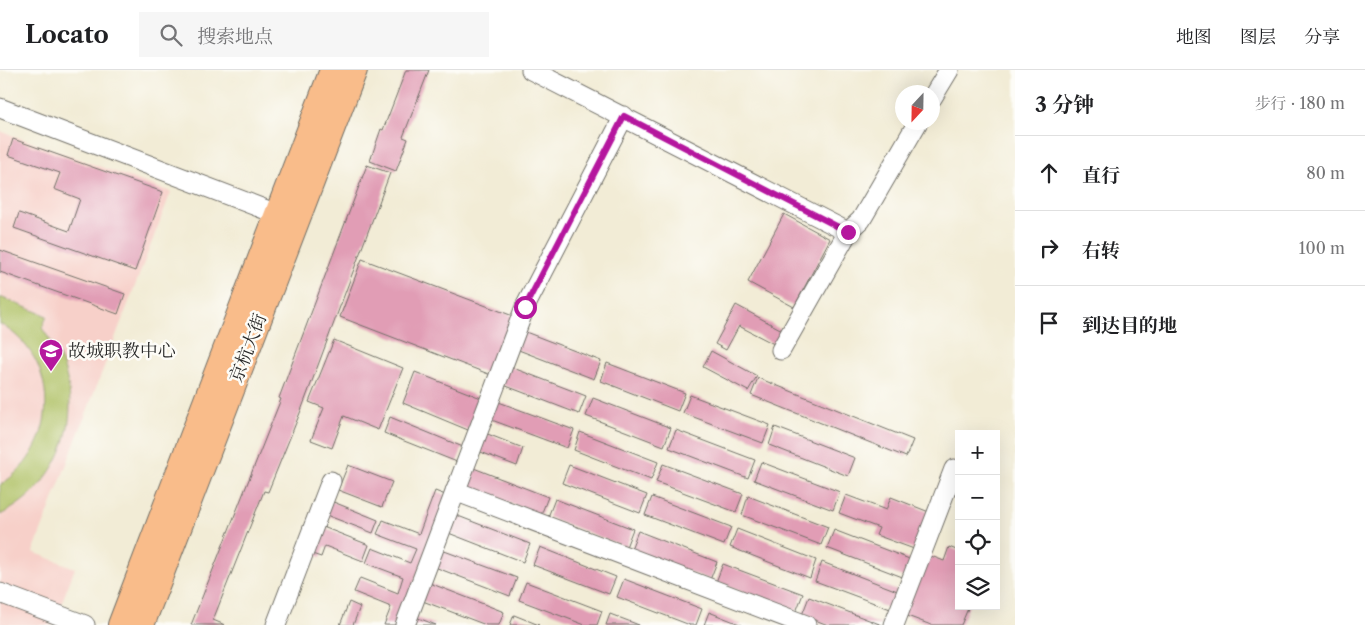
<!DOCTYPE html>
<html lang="zh">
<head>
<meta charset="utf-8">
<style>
  :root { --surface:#fff; --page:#f6f6f6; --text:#202124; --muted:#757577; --line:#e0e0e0 }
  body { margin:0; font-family:"Libre Caslon Text","Noto Serif SC",serif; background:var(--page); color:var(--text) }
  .controls { position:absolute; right:15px; bottom:15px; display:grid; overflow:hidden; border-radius:0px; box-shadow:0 5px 20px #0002 }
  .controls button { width:45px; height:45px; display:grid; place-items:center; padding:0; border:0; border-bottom:1px solid var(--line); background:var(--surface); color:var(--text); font:25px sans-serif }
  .compass { position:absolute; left:895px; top:15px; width:45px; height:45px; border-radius:50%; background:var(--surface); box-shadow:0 5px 20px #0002; rotate:202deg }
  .stop { position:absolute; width:15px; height:15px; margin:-11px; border:4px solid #b5179e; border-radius:50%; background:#fff }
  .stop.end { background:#b5179e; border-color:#fff; box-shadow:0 1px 5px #0008 }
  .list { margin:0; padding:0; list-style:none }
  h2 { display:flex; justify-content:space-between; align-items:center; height:65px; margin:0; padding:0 20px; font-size:21px }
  h2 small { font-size:16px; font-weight:400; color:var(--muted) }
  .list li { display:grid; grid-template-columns:32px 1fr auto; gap:15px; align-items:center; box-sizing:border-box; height:75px; padding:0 20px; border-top:1px solid var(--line) }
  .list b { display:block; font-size:19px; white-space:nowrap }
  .list em { font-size:16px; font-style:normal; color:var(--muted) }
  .icon { flex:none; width:28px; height:28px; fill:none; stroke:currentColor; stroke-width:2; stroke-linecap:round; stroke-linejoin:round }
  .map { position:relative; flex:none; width:1015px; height:555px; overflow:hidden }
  header { display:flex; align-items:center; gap:30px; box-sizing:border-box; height:70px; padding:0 25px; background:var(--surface); border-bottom:1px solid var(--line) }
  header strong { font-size:24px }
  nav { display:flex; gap:28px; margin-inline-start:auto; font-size:18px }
  .search { width:350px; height:45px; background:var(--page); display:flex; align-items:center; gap:12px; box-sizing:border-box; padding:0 18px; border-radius:0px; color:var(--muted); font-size:19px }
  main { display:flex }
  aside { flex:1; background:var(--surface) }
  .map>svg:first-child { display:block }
  .built { fill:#f7d0c9 }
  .garden { fill:#afc165; stroke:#6d7648 }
  .building { fill:#e19db5 }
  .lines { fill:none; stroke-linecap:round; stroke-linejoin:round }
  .minor-casing { stroke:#716f67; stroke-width:21 }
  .major-casing { stroke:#716f67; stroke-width:26 }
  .minor { stroke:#fff; stroke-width:19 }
  .major { stroke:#f9bc8a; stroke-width:24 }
  .route { stroke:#b5179e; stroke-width:6 }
  .labels { text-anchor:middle; stroke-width:5; stroke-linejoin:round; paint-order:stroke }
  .street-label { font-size:18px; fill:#2b2b2b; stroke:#fdfcf7 }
  .poi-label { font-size:18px; fill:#2b2b2b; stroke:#fdfcf7; text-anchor:start }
</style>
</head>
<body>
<header>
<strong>Locato</strong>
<div class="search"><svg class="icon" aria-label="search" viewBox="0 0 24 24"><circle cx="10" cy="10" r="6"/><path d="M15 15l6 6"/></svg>搜索地点</div>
<nav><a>地图</a><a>图层</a><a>分享</a></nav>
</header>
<main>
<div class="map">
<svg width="1015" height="555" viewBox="0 0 1015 555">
  <rect width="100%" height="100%" fill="#fdfcf7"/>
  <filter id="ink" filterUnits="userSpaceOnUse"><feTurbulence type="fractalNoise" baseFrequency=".02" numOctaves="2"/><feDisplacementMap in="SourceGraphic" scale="10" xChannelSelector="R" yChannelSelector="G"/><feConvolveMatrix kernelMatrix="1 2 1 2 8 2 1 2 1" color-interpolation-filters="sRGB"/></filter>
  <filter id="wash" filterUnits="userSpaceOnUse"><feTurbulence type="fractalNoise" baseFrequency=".0096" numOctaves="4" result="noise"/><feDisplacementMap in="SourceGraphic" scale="20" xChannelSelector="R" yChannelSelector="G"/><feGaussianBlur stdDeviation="1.12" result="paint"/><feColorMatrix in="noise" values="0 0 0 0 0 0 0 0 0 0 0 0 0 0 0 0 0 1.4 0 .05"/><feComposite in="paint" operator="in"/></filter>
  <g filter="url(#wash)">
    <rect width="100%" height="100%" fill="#f2ecd6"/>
    <path class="built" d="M0,61L171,122L33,482L75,498L53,555H0Z"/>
    <path class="garden" d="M0,227L47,246L42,258C52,273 62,287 66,305C81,362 52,420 0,445V415C60,378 62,289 0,254Z"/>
    <g id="blocks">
      <path class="building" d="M406,0H429L403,67L408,69L396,101L370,91L381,59L383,60Z
        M13,69L163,122L135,201L14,158L19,143L69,161L80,129L54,119L60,103L8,85Z
        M367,95L390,103L302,338L268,422L264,421L213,550L225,555H191L281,329L279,328Z
        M784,144L830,169L794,237L748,212Z
        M0,180L125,224L118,244L0,202Z
        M362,189L513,246L491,305L340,247Z
        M736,235L782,260L774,274L739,256L726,280L715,274Z
        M523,261L601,291L594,309L516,279Z
        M334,270L403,298L378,360L344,346L332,378L311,370L324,338L309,332Z
        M711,281L757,306L748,321L703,297Z
        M607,293L685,323L678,341L601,311Z
        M508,296L586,326L579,344L501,314Z
        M415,302L481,328L468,360L403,333Z
        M758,308L913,370L906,387L751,325Z
        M690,325L770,355L763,373L683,343Z
        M593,328L671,358L664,376L586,346Z
        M496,331L574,360L567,378L489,349Z
        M390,347L463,377L457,392L384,363Z
        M775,357L855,388L848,406L769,375Z
        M676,360L755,390L748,408L669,378Z
        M580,362L658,392L651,410L574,380Z
        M485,363L523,378L517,396L478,381Z
        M761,392L840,422L833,440L754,410Z
        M663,394L743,424L736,442L656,412Z
        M348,395L392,412L382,437L338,420Z
        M569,395L647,425L640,443L562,413Z
        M471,397L548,427L541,445L464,416Z
        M435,421L448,426L398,555H384L391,537L354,522L360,508L398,523L403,507L366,493L372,478L410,493L416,479L377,464L383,450L419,464Z
        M846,425L886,440L891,427L929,442L914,479L876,465L879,458L839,443Z
        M748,426L828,457L821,475L742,445Z
        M652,427L731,457L724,475L645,445Z
        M555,429L633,459L626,477L548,447Z
        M331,431L378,450L373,463L326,445Z
        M453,444L530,474L523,492L446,462Z
        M323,457L369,475L363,491L325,476L321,487L312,484Z
        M737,459L816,490L810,508L730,477Z
        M834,460L912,490L905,508L827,478Z
        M638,461L717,492L710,510L631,479Z
        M540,477L616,507L609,524L533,495Z
        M949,477L959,481V536H969L961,555H931L902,544L926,484L944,491Z
        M439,479L517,508L510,526L432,496Z
        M822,492L900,522L893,540L815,511Z
        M723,494L803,524L796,542L716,512Z
        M624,509L702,539L696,555H690L617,527Z
        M427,512L504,542L499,555H486L420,530Z
        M526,512L602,541L597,555H585L519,530Z
        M809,527L882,555H828L802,545Z
        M349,532L360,537L353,555H340Z
        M709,542L742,555H704Z
        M610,544L639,555H606Z
        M514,545L539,555H510Z
        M413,546L436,555H410Z"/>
    </g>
  </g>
  <g filter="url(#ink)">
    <use href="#blocks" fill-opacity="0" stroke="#716f67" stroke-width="1"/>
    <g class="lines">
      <defs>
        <path id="minor" d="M531,0L848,162
          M932,28L949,0
          M0,38L277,144
          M781,280L848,162L861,150L918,52
          M455,421L806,555
          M0,523L85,555
          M276,555L331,411
          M405,555L525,237L624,46
          M894,555L954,399"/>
        <path id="major" d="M120,555L332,0
          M142,555L355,0"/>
      </defs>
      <use href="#minor" class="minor-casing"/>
      <use href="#major" class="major-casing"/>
      <use href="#minor" class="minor"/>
      <use href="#major" class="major"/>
    </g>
  </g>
  <g class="lines" filter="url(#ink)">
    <path class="route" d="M525,237L624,46L848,162"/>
  </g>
  <defs>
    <symbol id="school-pin" viewBox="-11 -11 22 30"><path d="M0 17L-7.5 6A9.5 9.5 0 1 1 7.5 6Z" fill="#b5179e" stroke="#fdfcf7"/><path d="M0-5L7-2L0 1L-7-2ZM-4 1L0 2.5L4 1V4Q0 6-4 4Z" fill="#fff"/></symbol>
  </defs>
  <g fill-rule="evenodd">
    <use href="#school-pin" x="37" y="267" width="28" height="38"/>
  </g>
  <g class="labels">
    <g class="street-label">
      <text transform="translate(248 278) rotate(-69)" y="6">京杭大街</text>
    </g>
    <g class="poi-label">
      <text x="68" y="287">故城职教中心</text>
    </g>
  </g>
</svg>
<div class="controls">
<button>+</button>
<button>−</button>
<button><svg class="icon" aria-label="locate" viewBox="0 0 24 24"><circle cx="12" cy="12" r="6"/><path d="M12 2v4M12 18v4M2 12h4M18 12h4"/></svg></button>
<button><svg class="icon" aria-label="layers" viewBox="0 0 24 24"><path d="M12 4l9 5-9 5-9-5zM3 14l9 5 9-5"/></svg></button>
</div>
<svg class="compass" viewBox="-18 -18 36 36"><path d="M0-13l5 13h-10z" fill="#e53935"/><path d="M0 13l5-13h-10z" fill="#757577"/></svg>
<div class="stop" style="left:525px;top:237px"></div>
<div class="stop end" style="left:848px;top:162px"></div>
</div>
<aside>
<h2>3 分钟<small>步行 · 180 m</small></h2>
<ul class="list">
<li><svg class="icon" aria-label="ahead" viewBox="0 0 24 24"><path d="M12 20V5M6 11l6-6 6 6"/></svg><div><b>直行</b></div><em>80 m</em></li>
<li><svg class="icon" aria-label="right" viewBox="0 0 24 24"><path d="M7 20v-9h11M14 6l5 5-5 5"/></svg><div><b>右转</b></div><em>100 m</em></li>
<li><svg class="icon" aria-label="arrive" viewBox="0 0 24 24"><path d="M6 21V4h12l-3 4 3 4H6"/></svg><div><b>到达目的地</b></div></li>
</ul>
</aside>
</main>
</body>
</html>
